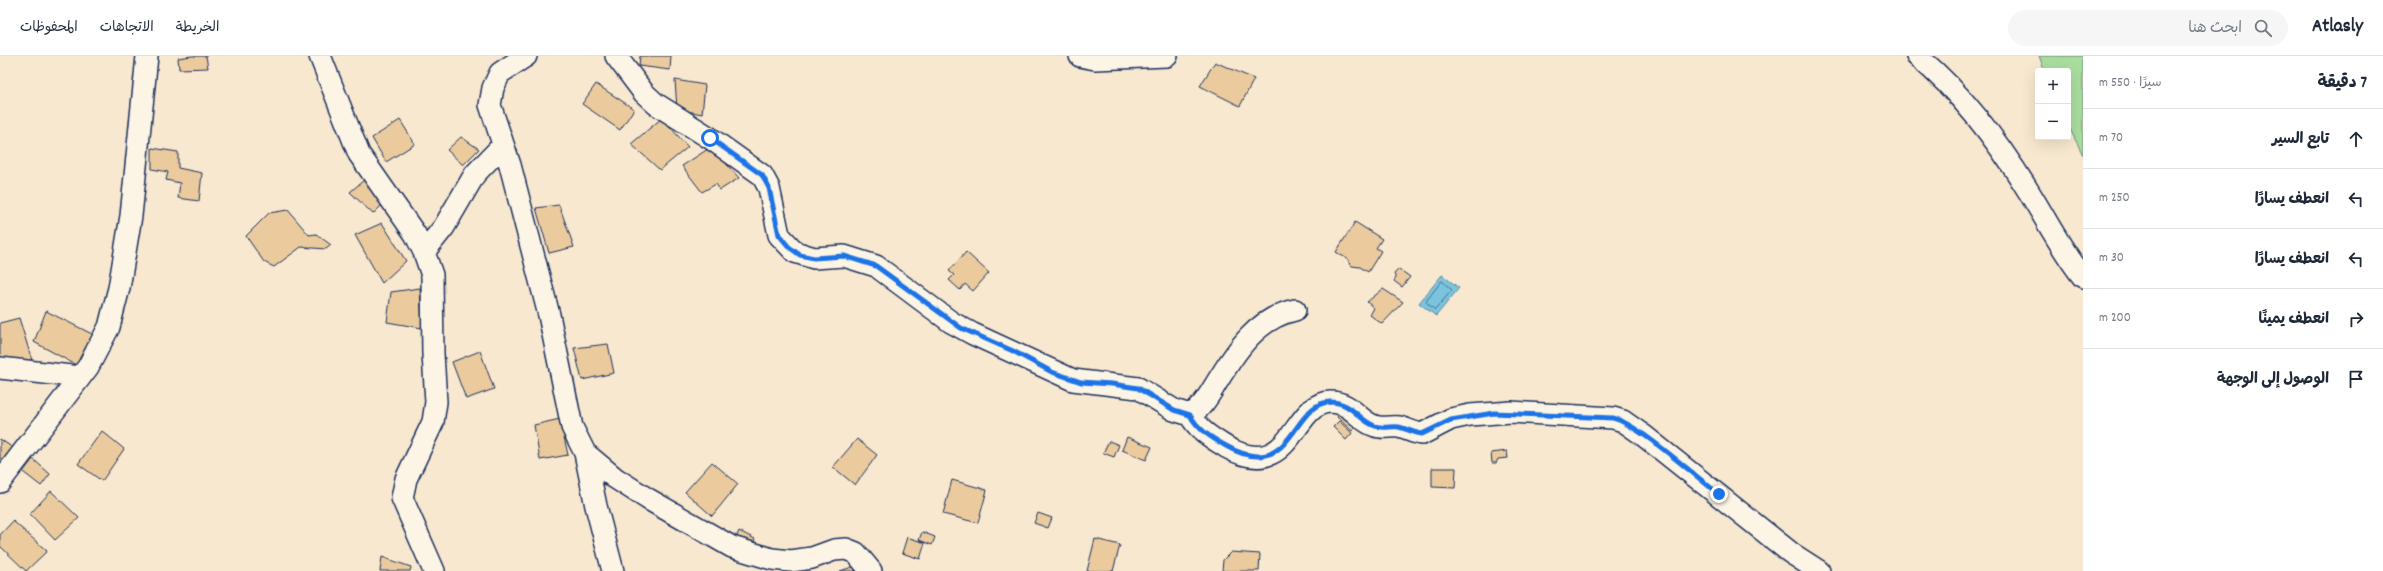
<!DOCTYPE html>
<html lang="ar">
<head>
<meta charset="utf-8">
<style>
  :root { --surface:#fff; --page:#f6f6f7; --text:#1f2937; --muted:#747a83; --line:#e0e1e3 }
  body { margin:0; font-family:Dekko,"Playpen Sans Arabic",sans-serif; background:var(--page); color:var(--text); direction:rtl }
  .controls { position:absolute; right:12px; top:12px; display:grid; overflow:hidden; border-radius:4px; box-shadow:0 4px 16px #0002 }
  .controls button { width:36px; height:36px; display:grid; place-items:center; padding:0; border:0; border-bottom:1px solid var(--line); background:var(--surface); color:var(--text); font:20px sans-serif }
  .stop { position:absolute; width:12px; height:12px; margin:-9px; border:3px solid #1a73e8; border-radius:50%; background:#fff }
  .stop.end { background:#1a73e8; border-color:#fff; box-shadow:0 1px 4px #0008 }
  .list { margin:0; padding:0; list-style:none }
  h2 { display:flex; justify-content:space-between; align-items:center; height:52px; margin:0; padding:0 16px; font-size:17px }
  h2 small { font-size:13px; font-weight:400; color:var(--muted) }
  .list li { display:grid; grid-template-columns:26px 1fr auto; gap:12px; align-items:center; box-sizing:border-box; height:60px; padding:0 16px; border-top:1px solid var(--line) }
  .list b { display:block; font-size:15px; white-space:nowrap }
  .list em { font-size:13px; font-style:normal; color:var(--muted) }
  .icon { flex:none; width:22px; height:22px; fill:none; stroke:currentColor; stroke-width:2; stroke-linecap:round; stroke-linejoin:round }
  .map { position:relative; flex:none; width:2083px; height:515px; overflow:hidden; direction:ltr }
  header { display:flex; align-items:center; gap:24px; box-sizing:border-box; height:56px; padding:0 20px; background:var(--surface); border-bottom:1px solid var(--line) }
  header strong { font-size:19px }
  nav { display:flex; gap:22px; margin-inline-start:auto; font-size:14px }
  .search { width:280px; height:36px; background:var(--page); display:flex; align-items:center; gap:10px; box-sizing:border-box; padding:0 14px; border-radius:22px; color:var(--muted); font-size:15px }
  main { display:flex }
  aside { flex:1; background:var(--surface) }
  .map>svg:first-child { display:block }
  .green { fill:#a9dd9f; stroke:#62867e }
  .water { fill:#7cc4dd; stroke:#58a }
  .lines { fill:none; stroke-linecap:round; stroke-linejoin:round }
  .shore { stroke:#426b91; stroke-width:1 }
  .building { fill:#ebcb9d; stroke:#1b2f5e }
  .minor-casing { stroke:#1b2f5e; stroke-width:24 }
  .minor { stroke:#fcf5e5; stroke-width:21 }
  .route { stroke:#1a73e8; stroke-width:5 }
</style>
</head>
<body>
<header>
<strong>Atlasly</strong>
<div class="search"><svg class="icon" aria-label="search" viewBox="0 0 24 24"><circle cx="10" cy="10" r="6"/><path d="M15 15l6 6"/></svg>ابحث هنا</div>
<nav><a>الخريطة</a><a>الاتجاهات</a><a>المحفوظات</a></nav>
</header>
<main>
<aside>
<h2>7 دقيقة<small>سيرًا · 550 m</small></h2>
<ul class="list">
<li><svg class="icon" aria-label="ahead" viewBox="0 0 24 24"><path d="M12 20V5M6 11l6-6 6 6"/></svg><div><b>تابع السير</b></div><em>70 m</em></li>
<li><svg class="icon" aria-label="left" viewBox="0 0 24 24"><path d="M17 20v-9H6M10 6l-5 5 5 5"/></svg><div><b>انعطف يسارًا</b></div><em>250 m</em></li>
<li><svg class="icon" aria-label="left" viewBox="0 0 24 24"><path d="M17 20v-9H6M10 6l-5 5 5 5"/></svg><div><b>انعطف يسارًا</b></div><em>30 m</em></li>
<li><svg class="icon" aria-label="right" viewBox="0 0 24 24"><path d="M7 20v-9h11M14 6l5 5-5 5"/></svg><div><b>انعطف يمينًا</b></div><em>200 m</em></li>
<li><svg class="icon" aria-label="arrive" viewBox="0 0 24 24"><path d="M6 21V4h12l-3 4 3 4H6"/></svg><div><b>الوصول إلى الوجهة</b></div></li>
</ul>
</aside>
<div class="map">
<svg width="2083" height="515" viewBox="0 0 2083 515">
  <rect width="100%" height="100%" fill="#f7e8cf"/>
  <filter id="ink" filterUnits="userSpaceOnUse"><feTurbulence type="fractalNoise" baseFrequency=".025" numOctaves="2"/><feDisplacementMap in="SourceGraphic" scale="8" xChannelSelector="R" yChannelSelector="G"/><feConvolveMatrix kernelMatrix="1 2 1 2 8 2 1 2 1" color-interpolation-filters="sRGB"/></filter>
  <g filter="url(#ink)">
    <path class="green" d="M2039,0H2083V99L2068,69V15H2045Z"/>
    <path class="water" d="M1442,219L1459,232L1436,260L1419,247Z"/>
    <g class="lines">
      <path class="shore" d="M1442,225L1452,234L1435,254L1426,246Z"/>
    </g>
    <path class="building" d="M192,0H206L208,12L179,13L178,2Z
      M640,0H671L670,14L639,10Z
      M1215,6L1254,23L1240,50L1200,30Z
      M675,24L705,29L702,58L677,53Z
      M596,28L634,53L620,74L582,48Z
      M662,62L688,91L660,114L631,88Z
      M400,64L415,88L386,106L372,82Z
      M461,81L479,93L463,109L447,94Z
      M711,91L739,122L720,134L716,128L702,136L682,110Z
      M152,92L178,96V112L202,117L199,145L178,142L180,127L166,124L168,116L152,113Z
      M364,124L386,145L373,158L350,136Z
      M559,149L574,191L549,197L536,152Z
      M288,154L309,179L316,178L331,189L326,193L301,191L274,211L264,206L246,180L269,157Z
      M1355,166L1382,183L1376,192L1381,195L1368,216L1360,211L1352,210L1349,207V204L1336,196Z
      M382,167L406,205L382,227L355,179Z
      M966,196L989,217L973,235L965,228L960,234L949,224L954,219L949,215Z
      M1399,213L1410,221L1402,231L1394,225L1396,222L1394,218Z
      M420,232L422,272L387,266L391,236Z
      M1383,233L1403,246L1382,268L1370,259L1374,252L1367,246Z
      M46,255L94,279L78,310L34,286Z
      M19,262L32,304L0,309V267Z
      M608,288L614,317L582,324L574,292Z
      M480,295L494,333L466,343L452,306Z
      M1344,354L1359,368L1352,375L1337,361Z
      M560,363L568,399L540,404L534,369Z
      M1339,365L1352,377L1346,384L1333,371Z
      M102,375L124,393L102,425L78,408Z
      M1127,381L1152,391L1146,404L1122,394Z
      M0,383L19,396L0,419Z
      M857,383L877,399L855,429L833,411Z
      M1109,385L1119,389L1114,401L1103,397Z
      M1507,395L1508,402L1498,403L1496,407H1492L1491,397Z
      M33,403L50,418L41,430L23,416Z
      M712,406L738,428L712,460L685,436Z
      M1432,412H1456L1455,432L1432,431Z
      M952,424L987,434L978,467L943,458Z
      M51,435L79,462L55,484L30,458Z
      M1038,457L1052,462L1048,472L1034,467Z
      M13,465L47,495L26,515L0,490V479Z
      M739,475L755,483L751,492L735,484Z
      M922,476L935,481L932,489L919,484Z
      M907,481L925,487L920,503L902,497Z
      M1095,483L1120,489L1113,515H1087Z
      M1231,496L1260,498L1259,515H1222L1223,504Z
      M382,501L411,511L410,515H380Z
      M858,509L860,515H840Z"/>
    <g class="lines">
      <defs>
        <path id="minor" d="M320,0L359,98L415,178L424,196L432,219L433,298L436,346L433,366L406,423L402,442L434,515
          M526,0L500,17L493,32L490,49L510,109L549,259L572,371L585,397L615,422L648,443L732,491L772,503L791,505L812,502L834,494L846,493L856,497L871,515
          M616,0L644,37L656,48L710,82L762,119L769,132L779,179L795,196L814,202L844,200L876,210L951,266L973,278L1073,324L1138,332L1174,354L1190,359C1203,351 1209,339 1217,326C1236,295 1257,262 1295,254
          M1080,0L1095,3L1167,0
          M1917,0C1962,37 1999,87 2029,136C2047,165 2062,195 2083,221
          M424,196L444,171L475,118L503,89
          M0,312L80,321
          M1190,359C1198,374 1212,382 1226,391C1293,428 1291,347 1330,346C1352,346 1358,365 1375,370C1383,373 1391,370 1399,371C1407,373 1414,377 1422,378L1451,363L1470,359L1511,356L1613,362L1623,365L1643,379L1791,497L1819,515
          M585,397L596,450L613,515
          M0,426L88,311L109,271L119,232L131,160L147,0"/>
      </defs>
      <use href="#minor" class="minor-casing"/>
      <use href="#minor" class="minor"/>
    </g>
  </g>
  <g class="lines" filter="url(#ink)">
    <path class="route" d="M710,82L762,119L769,132L779,179L789,191L800,199L814,202L844,200L876,210L961,272L1013,295L1052,316L1081,326L1112,328L1138,332L1174,354L1190,359C1198,374 1212,382 1226,390C1293,428 1291,347 1330,346C1352,346 1358,364 1375,370C1383,373 1391,370 1399,371C1407,373 1414,377 1422,378L1451,364L1494,357L1613,362C1638,368 1696,421 1719,438"/>
  </g>
</svg>
<div class="controls">
<button>+</button>
<button>−</button>
</div>
<div class="stop" style="left:710px;top:82px"></div>
<div class="stop end" style="left:1719px;top:438px"></div>
</div>
</main>
</body>
</html>
